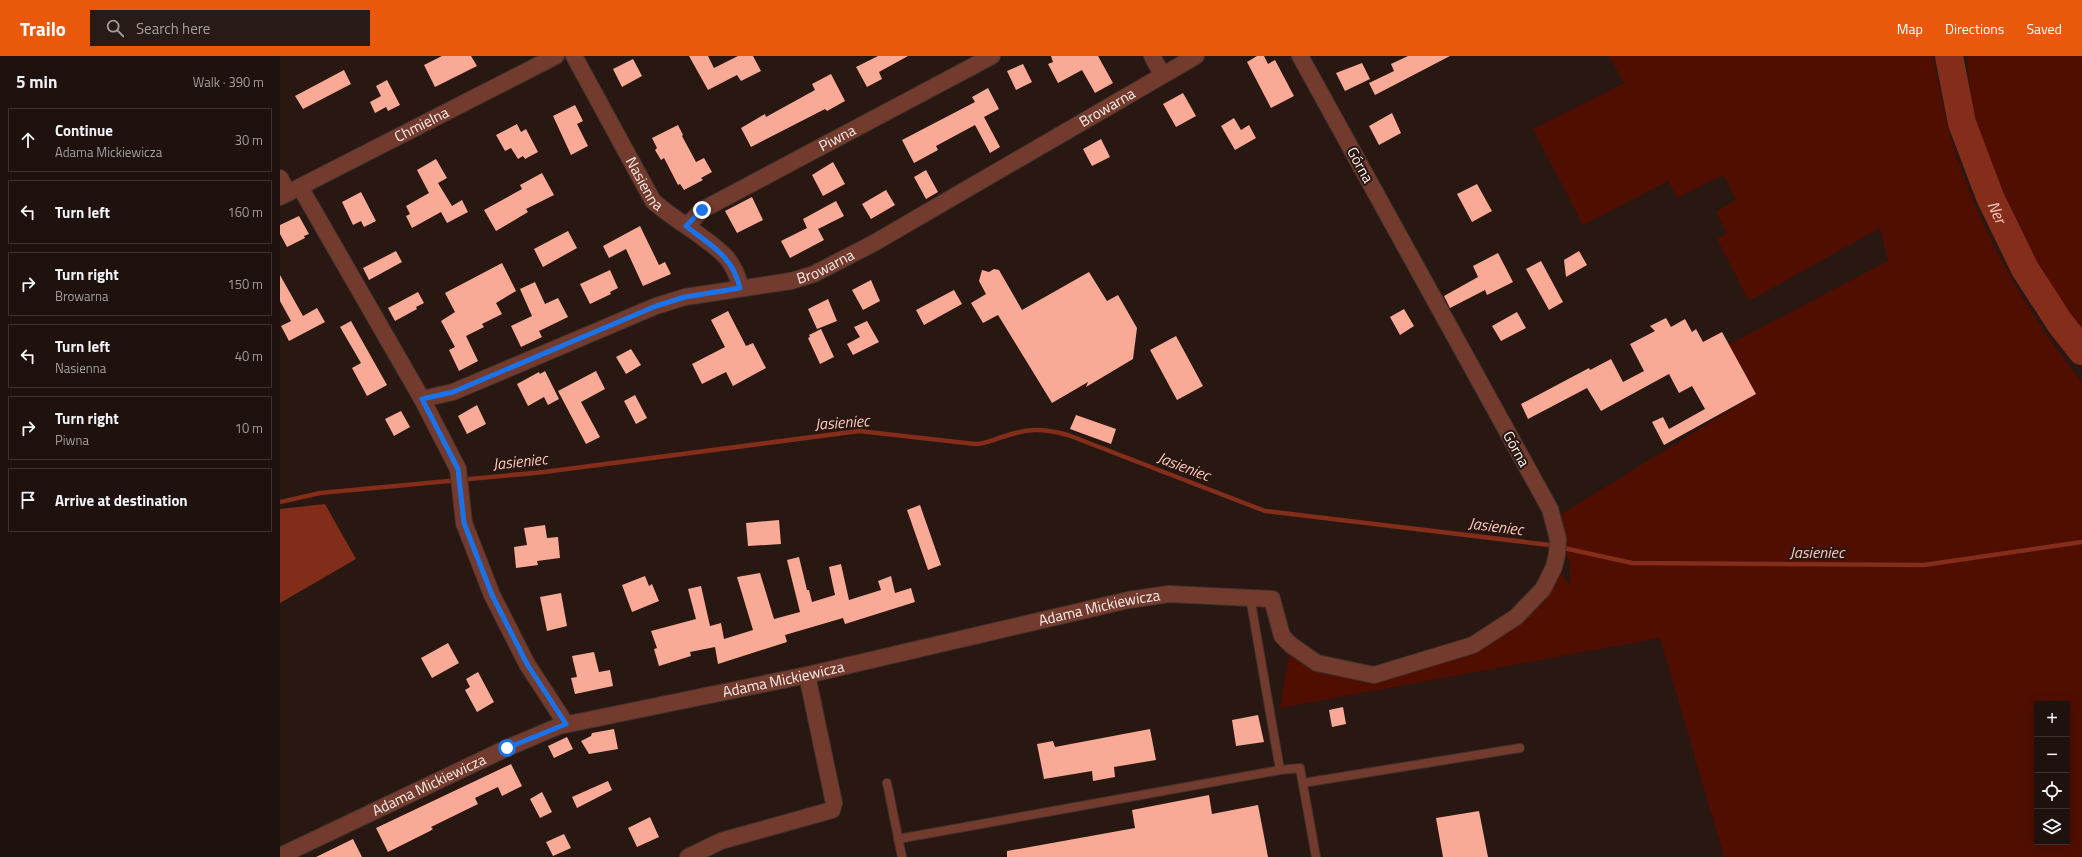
<!DOCTYPE html>
<html lang="en">
<head>
<meta charset="utf-8">
<style>
  :root { --surface:#1f110e; --page:#271a17; --text:#f1f3f6; --muted:#a19d9e; --line:#3c312e; --accent:#ea580c }
  body { margin:0; font-family:"Titillium Web",sans-serif; background:var(--page); color:var(--text) }
  .controls { position:absolute; right:12px; bottom:12px; display:grid; overflow:hidden; border-radius:0px; box-shadow:0 2px 10px #0003 }
  .controls button { width:36px; height:36px; display:grid; place-items:center; padding:0; border:0; border-bottom:1px solid var(--line); background:var(--surface); color:var(--text); font:20px sans-serif }
  .stop { position:absolute; width:12px; height:12px; margin:-9px; border:3px solid #1a73e8; border-radius:50%; background:#fff }
  .stop.end { background:#1a73e8; border-color:#fff; box-shadow:0 1px 4px #0008 }
  .list { margin:0; padding:0; list-style:none }
  h2 { display:flex; justify-content:space-between; align-items:center; height:52px; margin:0; padding:0 16px; font-size:17px }
  h2 small { font-size:13px; font-weight:400; color:var(--muted) }
  .list li { display:grid; grid-template-columns:26px 1fr auto; gap:12px; align-items:center; box-sizing:border-box; height:64px; margin:0 8px 8px; padding:0 8px; border:1px solid var(--line); border-radius:0px }
  .list b { display:block; font-size:15px; white-space:nowrap }
  .list p { margin:0; font-size:13px; white-space:nowrap; color:var(--muted) }
  .list em { font-size:13px; font-style:normal; color:var(--muted) }
  .icon { flex:none; width:22px; height:22px; fill:none; stroke:currentColor; stroke-width:2; stroke-linecap:round; stroke-linejoin:round }
  .map { position:relative; flex:none; width:1802px; height:801px; overflow:hidden }
  header { display:flex; align-items:center; gap:24px; box-sizing:border-box; height:56px; padding:0 20px; background:var(--accent); color:#fff }
  header strong { font-size:19px }
  nav { display:flex; gap:22px; margin-inline-start:auto; font-size:14px }
  .search { width:280px; height:36px; background:var(--page); display:flex; align-items:center; gap:10px; box-sizing:border-box; padding:0 14px; border-radius:0px; color:var(--muted); font-size:15px }
  main { display:flex }
  aside { flex:1; background:var(--surface) }
  .map>svg:first-child { display:block }
  .green { fill:#500e01; fill-rule:evenodd }
  .forest { fill:#822d19 }
  .lines { fill:none; stroke-linecap:round; stroke-linejoin:round }
  .stream { stroke:#832d1a; stroke-width:4.5 }
  .river { stroke:#832d1a; stroke-width:28 }
  .building { fill:#f9aa96 }
  .service-casing { stroke:#42312c; stroke-width:10 }
  .minor-casing { stroke:#42312c; stroke-width:18 }
  .service { stroke:#733b2d; stroke-width:8 }
  .minor { stroke:#733b2d; stroke-width:16 }
  .route { stroke:#1a73e8; stroke-width:5 }
  .labels { text-anchor:middle; stroke-width:4; stroke-linejoin:round; paint-order:stroke }
  .street-label { font-size:15px; fill:#fdefec; stroke:#291712 }
  .water-label { font-size:16px; font-style:italic; fill:#fbc8bc; stroke:#291712 }
</style>
</head>
<body>
<header>
<strong>Trailo</strong>
<div class="search"><svg class="icon" aria-label="search" viewBox="0 0 24 24"><circle cx="10" cy="10" r="6"/><path d="M15 15l6 6"/></svg>Search here</div>
<nav><a>Map</a><a>Directions</a><a>Saved</a></nav>
</header>
<main>
<aside>
<h2>5 min<small>Walk · 390 m</small></h2>
<ul class="list">
<li><svg class="icon" aria-label="ahead" viewBox="0 0 24 24"><path d="M12 20V5M6 11l6-6 6 6"/></svg><div><b>Continue</b><p>Adama Mickiewicza</p></div><em>30 m</em></li>
<li><svg class="icon" aria-label="left" viewBox="0 0 24 24"><path d="M17 20v-9H6M10 6l-5 5 5 5"/></svg><div><b>Turn left</b></div><em>160 m</em></li>
<li><svg class="icon" aria-label="right" viewBox="0 0 24 24"><path d="M7 20v-9h11M14 6l5 5-5 5"/></svg><div><b>Turn right</b><p>Browarna</p></div><em>150 m</em></li>
<li><svg class="icon" aria-label="left" viewBox="0 0 24 24"><path d="M17 20v-9H6M10 6l-5 5 5 5"/></svg><div><b>Turn left</b><p>Nasienna</p></div><em>40 m</em></li>
<li><svg class="icon" aria-label="right" viewBox="0 0 24 24"><path d="M7 20v-9h11M14 6l5 5-5 5"/></svg><div><b>Turn right</b><p>Piwna</p></div><em>10 m</em></li>
<li><svg class="icon" aria-label="arrive" viewBox="0 0 24 24"><path d="M6 21V4h12l-3 4 3 4H6"/></svg><div><b>Arrive at destination</b></div></li>
</ul>
</aside>
<div class="map">
<svg width="1802" height="801" viewBox="0 0 1802 801">
  <rect width="100%" height="100%" fill="#291712"/>
  <path class="green" d="M1329,0H1653C1659,29 1664,61 1673,89C1699,173 1747,258 1802,326V801H1444L1380,582L1000,652L1011,589L1094,619L1193,589L1236,561L1274,511L1290,528V507L1286,499L1287,492L1277,461L1476,338L1448,289L1608,205L1600,172L1469,245L1437,183L1447,177L1436,156L1456,144L1444,119L1397,142L1388,125L1303,169L1253,73L1344,27ZM1757,648H1787V786H1757Z
    M1687,0H1802V276L1759,210L1722,141L1703,93L1691,40Z"/>
  <path class="forest" d="M45,448L76,503L0,547V453Z"/>
  <g class="lines">
    <path class="stream" d="M0,446L40,437L264,416L579,375L695,388C705,388 713,384 722,381C748,372 762,372 788,379L985,455L1270,489L1352,507L1644,509L1802,486"/>
    <path class="river" id="s1" d="M1669,0L1682,67L1710,141L1745,213L1780,267L1802,295"/>
  </g>
  <path class="building" d="M162,0H191L197,10L155,31L144,9Z
    M409,0H428L434,12L458,0H473L481,15L461,25L457,19L428,34Z
    M598,0H628L599,16L602,23L587,31L576,11Z
    M771,0H818L833,27L815,37L802,14L778,27L768,8L773,6Z
    M977,0H984L988,8L995,4L1014,40L991,52L967,6Z
    M1128,0H1170L1095,39L1089,27L1114,15L1111,8Z
    M353,3L362,20L342,31L333,13Z
    M1082,7L1090,23L1065,35L1056,17Z
    M743,8L752,26L736,34L727,15Z
    M64,14L71,28L23,53L15,40Z
    M551,18L565,45L547,55L545,53L471,91L461,72L485,58L486,61L535,34L532,28Z
    M107,24L120,49L108,55L106,51L95,57L90,46L101,40L96,30Z
    M708,32L719,53L704,61L720,91L710,97L695,69L656,90L658,94L634,107L622,84L695,46L692,41Z
    M903,37L916,60L896,71L883,48Z
    M295,49L303,65L297,68L308,90L291,99L273,60Z
    M1112,57L1121,77L1099,89L1089,70Z
    M954,62L961,74L969,69L976,82L955,94L941,70Z
    M237,68L241,76L246,73L258,96L245,103L243,100L238,103L231,92L225,95L216,79Z
    M398,69L403,79L402,80L416,106L424,102L432,116L421,122L423,124L404,134L400,128L398,129L384,102L381,104L375,94L377,92L372,82Z
    M821,83L830,101L812,110L803,93Z
    M156,103L167,122L158,127L172,150L182,144L188,156L167,167L161,156L132,172L126,160L130,158L126,150L149,137L137,114Z
    M553,106L565,128L543,140L532,119Z
    M646,114L658,136L646,143L634,121Z
    M262,117L274,139L246,153L248,156L216,175L204,154L242,133L240,129Z
    M1197,128L1212,155L1192,166L1177,138Z
    M606,134L615,149L591,163L582,148Z
    M81,136L96,165L84,171L81,165L73,169L62,146Z
    M472,141L483,164L457,177L445,155Z
    M556,145L564,160L538,173L544,184L510,202L501,185L527,172L523,163Z
    M19,160L29,178L24,180L25,182L7,191L0,178V169Z
    M360,170L379,209L385,206L391,218L363,230L346,193L329,202L323,190Z
    M288,175L297,192L263,211L254,193Z
    M116,195L122,206L89,224L83,212Z
    M1299,195L1307,209L1286,221L1284,204Z
    M1218,197L1233,226L1207,239L1205,234L1170,252L1164,240L1198,221L1193,210Z
    M1261,205L1283,246L1269,254L1246,213Z
    M222,207L236,235L216,247L222,258L202,268L204,271L186,280L198,305L179,315L169,294L175,291L161,265L175,256L165,237Z
    M714,213L719,214L742,254L809,216L827,245L838,239L857,272L853,303L806,331L808,326L772,347L718,259L703,267L691,247L706,238L699,225L702,214L709,216Z
    M330,214L338,232L330,236L331,238L310,248L300,228Z
    M0,219L23,260L37,252L45,266L9,285L1,270L11,265L0,245Z
    M591,224L600,245L583,254L572,234Z
    M255,226L265,248L278,242L288,261L259,275L262,281L241,291L231,270L252,260L240,233Z
    M674,234L682,248L644,269L636,254Z
    M138,236L144,247L136,251L137,253L115,265L108,252Z
    M548,243L557,265L537,273L528,253Z
    M1124,253L1134,270L1120,279L1110,261Z
    M448,255L466,290L473,287L486,312L453,330L446,316L422,328L412,308L445,291L431,264Z
    M1237,256L1246,272L1221,285L1212,270Z
    M1386,262L1391,271L1405,263L1412,276L1416,273L1423,286L1442,276L1476,338L1384,389L1372,366L1383,361L1389,373L1425,353L1412,330L1399,337L1389,318L1321,355L1307,332L1248,363L1241,348L1309,312L1310,314L1331,303L1343,326L1364,315L1350,288L1375,275L1370,270Z
    M71,265L107,329L87,340L72,312L81,307L60,271Z
    M587,265L599,286L573,299L567,288L580,281L574,271Z
    M541,273L554,301L540,308L528,282L530,281L529,279Z
    M896,280L923,330L897,344L870,294Z
    M351,293L361,309L346,318L336,301Z
    M265,315L279,343L268,349L264,341L248,350L237,328L259,316L260,318Z
    M316,315L325,333L301,346L320,381L306,388L278,335Z
    M355,339L367,362L356,368L344,345Z
    M197,349L206,368L187,378L178,360Z
    M121,355L130,371L114,380L105,363Z
    M796,359L836,373L831,388L790,373Z
    M640,449L661,509L648,514L627,454Z
    M499,464L501,488L468,490L466,467Z
    M265,469L267,482L278,481L280,502L257,505L258,509L236,512L234,491L247,489L244,472Z
    M519,501L527,534H529L532,546L555,539L549,511L561,508L569,544L601,534L598,525L611,520L615,537L631,532L635,546L565,568L563,562L505,579L507,586L438,608L435,591L410,596L411,600L379,610L374,593L377,592L371,575L416,563L408,533L421,530L430,570L441,567L444,583L473,574L457,521L480,517L494,563L520,556L507,504Z
    M365,520L369,530L372,528L379,545L352,556L342,529Z
    M281,537L287,570L267,575L260,541Z
    M168,587L179,607L152,622L141,602Z
    M314,596L319,616L330,614L333,630L295,638L291,622L297,621L292,600Z
    M198,616L214,646L197,656L185,634L190,631L186,623Z
    M1063,651L1066,668L1052,671L1049,654Z
    M978,659L984,686L956,690L952,664Z
    M334,673L338,693L309,698L301,685L311,680L312,677Z
    M870,673L876,704L834,711L835,721L813,725L812,715L764,723L757,688L773,685L775,691Z
    M287,681L293,693L274,702L268,690Z
    M231,708L242,730L222,740L218,731L195,742L198,748L151,771L153,773L150,775L108,796L96,772Z
    M328,725L332,734L297,752L292,741Z
    M262,736L272,756L260,762L250,743Z
    M929,739L932,758L978,749L988,801H727V795L855,772L852,754Z
    M1199,755L1208,801H1163L1156,762Z
    M370,761L379,781L357,791L348,772Z
    M284,778L291,792L273,800L266,786Z
    M73,783L82,801H36Z"/>
  <g class="lines">
    <defs>
      <path id="service" d="M970,541L1000,714L1020,712L1036,801
        M607,727L622,801
        M1023,727L1240,692
        M618,783L1000,714"/>
      <g id="minor">
        <path id="s2" d="M294,0L373,145C395,165 426,180 446,201C454,210 458,221 461,232"/>
        <path d="M872,0L882,18"/>
        <path d="M0,122L8,137"/>
        <path d="M20,131L142,343L178,413L184,467L212,539L247,608L286,668"/>
        <path id="s3" d="M0,141L276,0"/>
        <path id="s4" d="M407,170L422,154L712,0"/>
        <path id="s5" d="M142,343L173,336L376,250L405,241L511,225L534,218L594,187L916,0"/>
        <path id="s6" d="M0,800L227,692L279,670L527,619L848,544L889,538L992,543L1002,580L1011,589L1037,607L1094,619L1193,589L1236,561L1263,533L1274,511L1277,498L1278,483L1270,453L1020,0"/>
        <path d="M408,801L441,785L552,754L554,747L527,619"/>
      </g>
    </defs>
    <use href="#service" class="service-casing"/>
    <use href="#minor" class="minor-casing"/>
    <use href="#service" class="service"/>
    <use href="#minor" class="minor"/>
  </g>
  <g class="lines">
    <path class="route" d="M227,692L286,668L247,608L212,539L184,467L178,413L142,343L173,336L376,250L405,241L460,232C452,199 431,190 406,170L422,154"/>
  </g>
  <g class="labels">
    <g class="street-label">
      <text dy="5" stroke="none"><textPath href="#s5" startOffset="751">Browarna</textPath></text>
      <text dy="5" stroke="none"><textPath href="#s3" startOffset="159">Chmielna</textPath></text>
      <text dy="5" stroke="none"><textPath href="#s4" startOffset="175">Piwna</textPath></text>
      <text transform="translate(1080 109) rotate(61)" y="5">Górna</text>
      <text dy="5" stroke="none"><textPath href="#s2" startOffset="146">Nasienna</textPath></text>
      <text dy="5" stroke="none"><textPath href="#s5" startOffset="427">Browarna</textPath></text>
      <text transform="translate(1236 393) rotate(61)" y="5">Górna</text>
      <text dy="5" stroke="none"><textPath href="#s6" startOffset="861">Adama Mickiewicza</textPath></text>
      <text dy="5" stroke="none"><textPath href="#s6" startOffset="537">Adama Mickiewicza</textPath></text>
      <text dy="5" stroke="none"><textPath href="#s6" startOffset="165">Adama Mickiewicza</textPath></text>
    </g>
    <g class="water-label">
      <text dy="6" stroke="none"><textPath href="#s1" startOffset="164">Ner</textPath></text>
      <text transform="translate(562 366) rotate(-4)" y="6">Jasieniec</text>
      <text transform="translate(240 405) rotate(-6)" y="6">Jasieniec</text>
      <text transform="translate(904 410) rotate(21)" y="6">Jasieniec</text>
      <text transform="translate(1216 470) rotate(7)" y="6">Jasieniec</text>
      <text x="1537" y="502">Jasieniec</text>
    </g>
  </g>
</svg>
<div class="controls">
<button>+</button>
<button>−</button>
<button><svg class="icon" aria-label="locate" viewBox="0 0 24 24"><circle cx="12" cy="12" r="6"/><path d="M12 2v4M12 18v4M2 12h4M18 12h4"/></svg></button>
<button><svg class="icon" aria-label="layers" viewBox="0 0 24 24"><path d="M12 4l9 5-9 5-9-5zM3 14l9 5 9-5"/></svg></button>
</div>
<div class="stop" style="left:227px;top:692px"></div>
<div class="stop end" style="left:422px;top:154px"></div>
</div>
</main>
</body>
</html>
